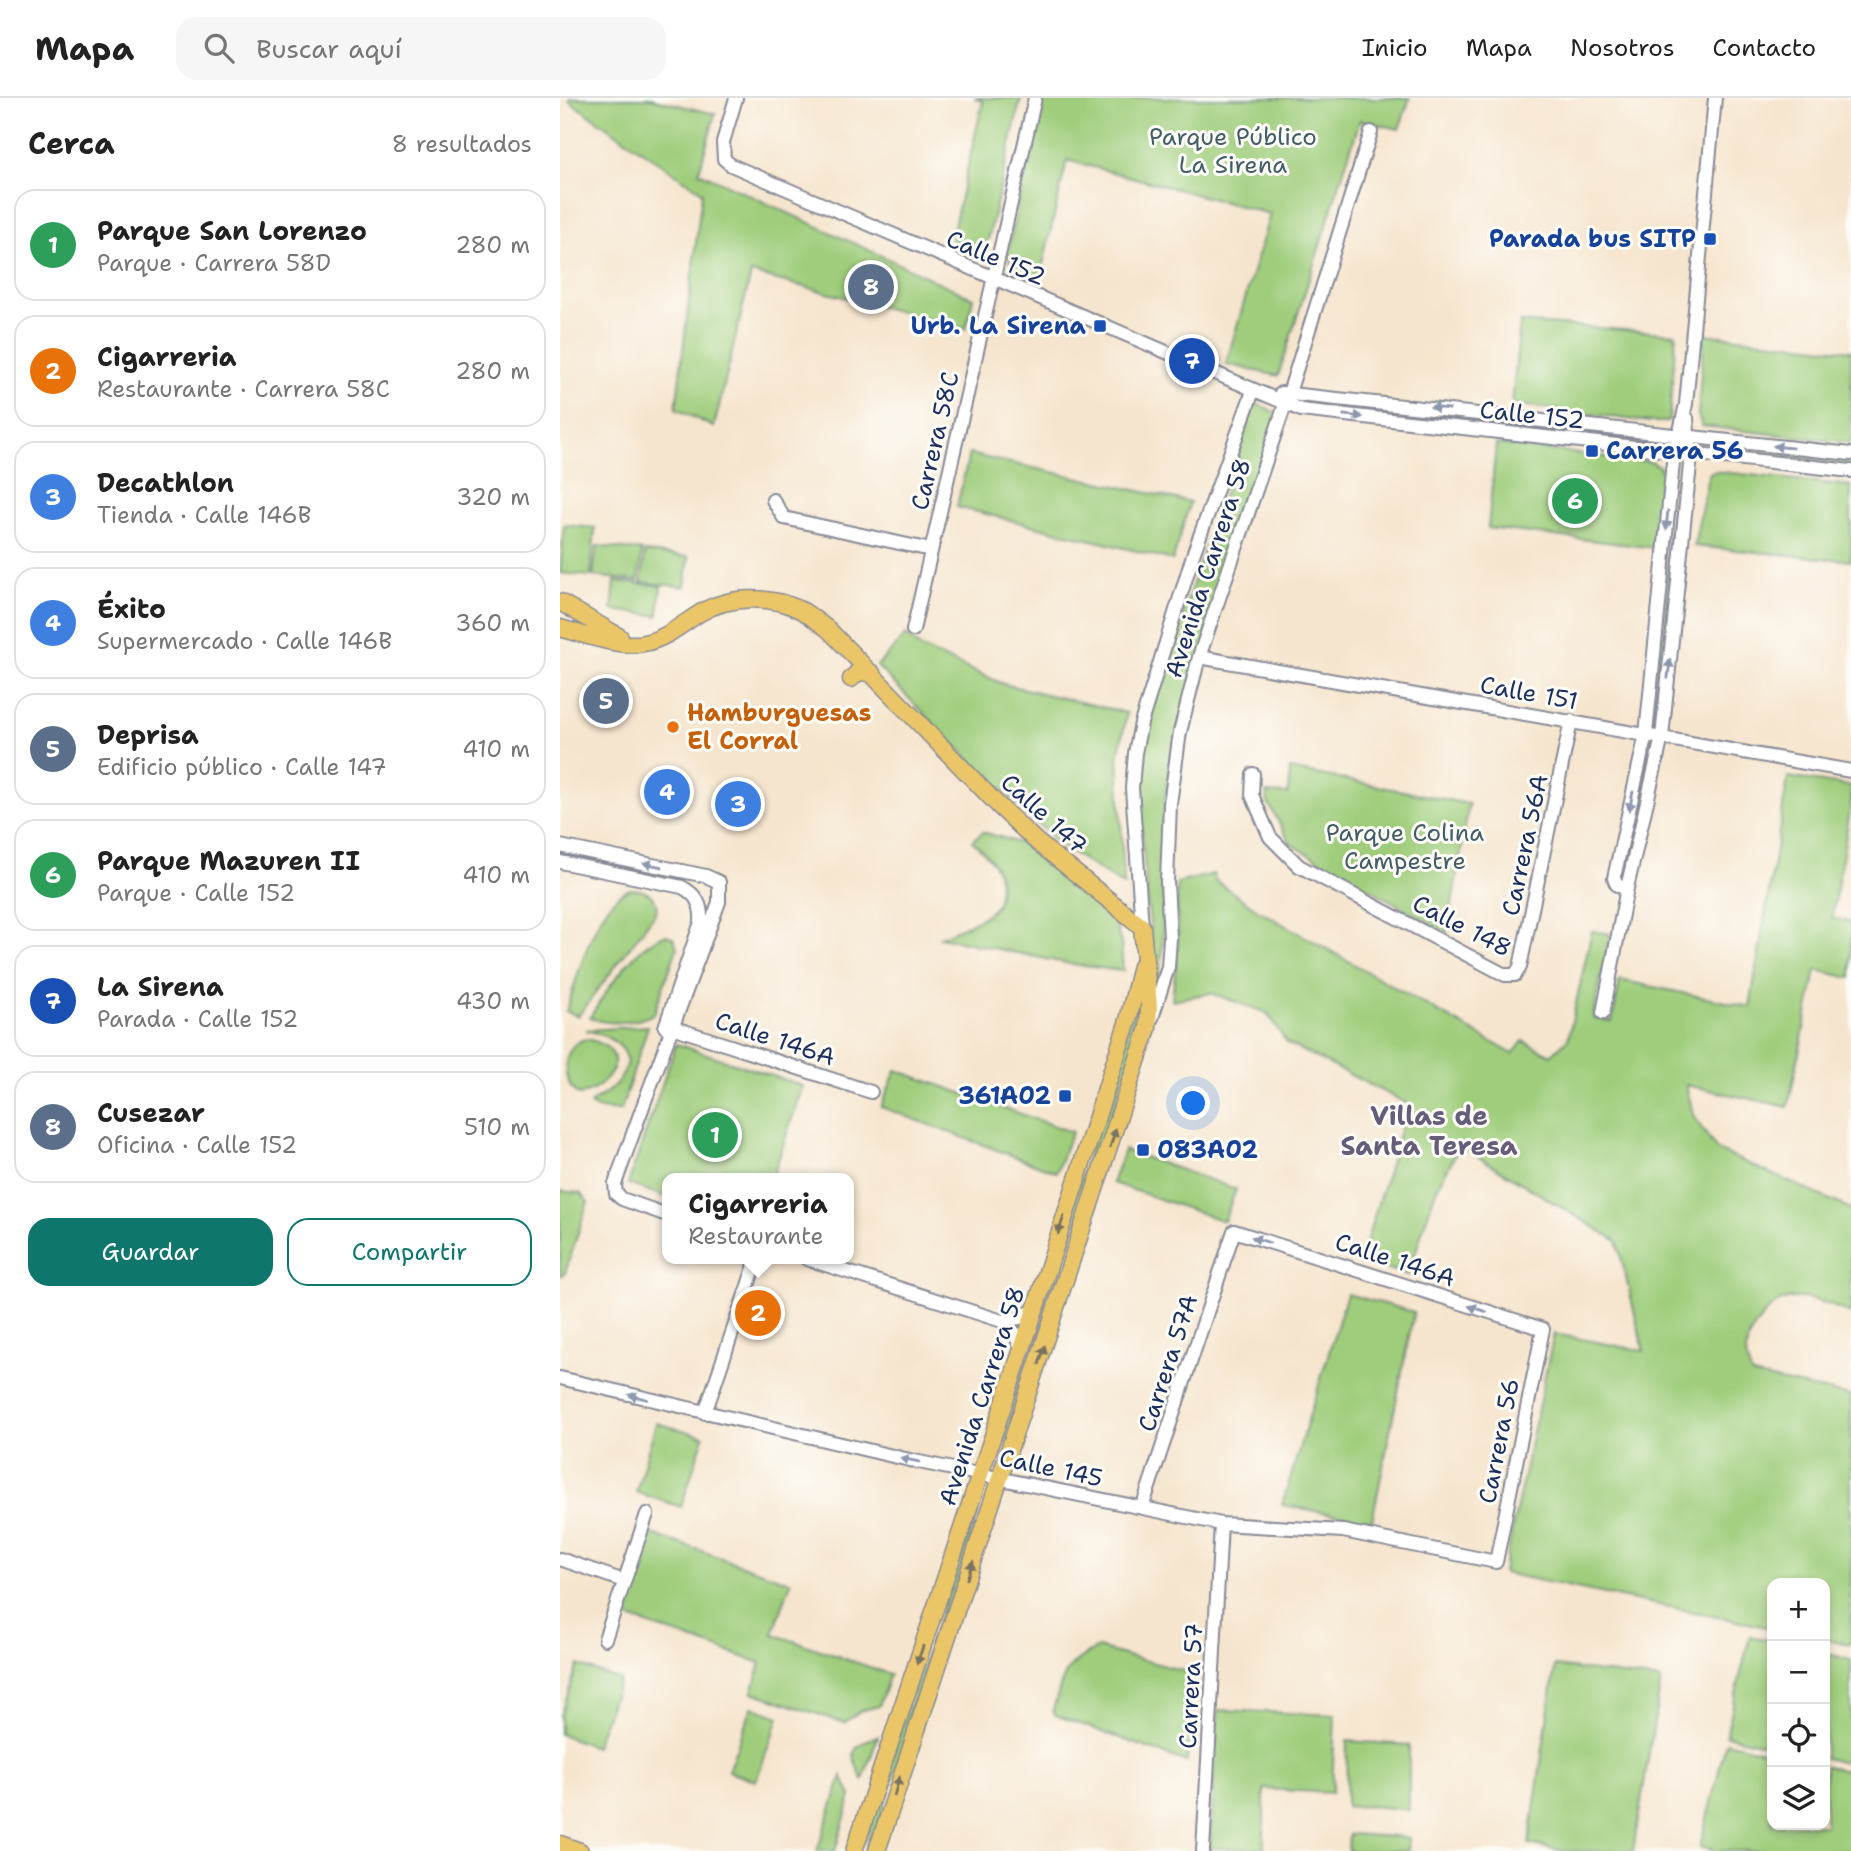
<!DOCTYPE html>
<html lang="es">
<head>
<meta charset="utf-8">
<style>
  :root { --surface:#fff; --page:#f6f6f6; --text:#222; --muted:#767676; --line:#e0e0e0; --accent:#0f766e }
  body { margin:0; font-family:"Shantell Sans",sans-serif; background:var(--page); color:var(--text) }
  .controls { position:absolute; right:21px; bottom:21px; display:grid; overflow:hidden; border-radius:14px; box-shadow:0 4px 10px #0003 }
  .controls button { width:63px; height:63px; display:grid; place-items:center; padding:0; border:0; border-bottom:2px solid var(--line); background:var(--surface); color:var(--text); font:35px sans-serif }
  .you { position:absolute; left:634px; top:1006px; width:24px; height:24px; margin:-18px; border:5px solid #fff; border-radius:50%; background:#1a73e8; box-shadow:0 0 0 10px #1a73e833 }
  .badge { display:grid; place-items:center; width:46px; height:46px; border-radius:50%; background:var(--accent); color:#fff; font-size:23px; font-weight:700 }
  .pin { position:absolute; translate:-50% -50%; border:4px solid #fff; box-shadow:0 2px 7px #0006 }
  .popup { position:absolute; left:102px; top:1075px; width:192px; height:91px; box-sizing:border-box; display:grid; place-content:center; border-radius:14px; background:var(--surface); filter:drop-shadow(0 2px 5px #0005); font-size:23px; white-space:nowrap; color:var(--muted) }
  .popup b { font-size:26px; color:var(--text) }
  .popup::after { content:''; position:absolute; left:50%; top:100%; margin-left:-14px; border:14px solid transparent; border-top-color:var(--surface) }
  .list { margin:0; padding:0; list-style:none }
  h2 { display:flex; justify-content:space-between; align-items:center; height:91px; margin:0; padding:0 28px; font-size:30px }
  h2 small { font-size:23px; font-weight:400; color:var(--muted) }
  .list li { display:grid; grid-template-columns:46px 1fr auto; gap:21px; align-items:center; box-sizing:border-box; height:112px; margin:0 14px 14px; padding:0 14px; border:2px solid var(--line); border-radius:21px }
  .list b { display:block; font-size:26px; white-space:nowrap }
  .list p { margin:0; font-size:23px; white-space:nowrap; color:var(--muted) }
  .list em { font-size:23px; font-style:normal; color:var(--muted) }
  .actions { display:flex; gap:14px; padding:21px 28px }
  .actions a { flex:1; padding:16px 0; border:2px solid var(--accent); border-radius:21px; text-align:center; font-size:24px; color:var(--accent) }
  .actions .main { background:var(--accent); color:#fff }
  .icon { flex:none; width:38px; height:38px; fill:none; stroke:currentColor; stroke-width:2; stroke-linecap:round; stroke-linejoin:round }
  .map { position:relative; flex:none; width:1291px; height:1753px; overflow:hidden }
  header { display:flex; align-items:center; gap:42px; box-sizing:border-box; height:98px; padding:0 35px; background:var(--surface); border-bottom:2px solid var(--line) }
  header strong { font-size:33px }
  nav { display:flex; gap:38px; margin-inline-start:auto; font-size:24px }
  .search { width:490px; height:63px; background:var(--page); display:flex; align-items:center; gap:18px; box-sizing:border-box; padding:0 24px; border-radius:21px; color:var(--muted); font-size:26px }
  main { display:flex }
  aside { flex:1; background:var(--surface) }
  .map>svg:first-child { display:block }
  .green { fill:#9fcd7b; stroke:#5d7e6c; stroke-width:2 }
  .lines { fill:none; stroke-linecap:round; stroke-linejoin:round }
  .minor-casing { stroke:#888a96; stroke-width:16 }
  .major-casing { stroke:#888a96; stroke-width:19 }
  .minor { stroke:#fff; stroke-width:12 }
  .major { stroke:#ebc669; stroke-width:16 }
  .oneway { fill:#8d97ae }
  .oneway2 { fill:#797363 }
  .transit-dot { fill:#1a4fb4; stroke:#fdfcf7; stroke-width:2.5 }
  .food-dot { fill:#e8710a; stroke:#fdfcf7; stroke-width:2.5 }
  .labels { text-anchor:middle; stroke-width:6; stroke-linejoin:round; paint-order:stroke }
  .park-label { font-size:24px; fill:#435e67; stroke:#fdfcf7 }
  .transit-label { font-size:24px; font-weight:bold; fill:#164399; stroke:#fdfcf7; text-anchor:end }
  .street-label { font-size:24px; fill:#1b2f5e; stroke:#fdfcf7 }
  .food-label { font-size:24px; font-weight:bold; fill:#c56008; stroke:#fdfcf7; text-anchor:start }
  .neighbourhood-label { font-size:26px; font-weight:bold; fill:#655d79; stroke:#fdfcf7 }
</style>
</head>
<body>
<header>
<strong>Mapa</strong>
<div class="search"><svg class="icon" aria-label="search" viewBox="0 0 24 24"><circle cx="10" cy="10" r="6"/><path d="M15 15l6 6"/></svg>Buscar aquí</div>
<nav><a>Inicio</a><a>Mapa</a><a>Nosotros</a><a>Contacto</a></nav>
</header>
<main>
<aside>
<h2>Cerca<small>8 resultados</small></h2>
<ul class="list">
<li><span class="badge" style="background:#2e9e5b">1</span><div><b>Parque San Lorenzo</b><p>Parque · Carrera 58D</p></div><em>280 m</em></li>
<li><span class="badge" style="background:#e8710a">2</span><div><b>Cigarreria</b><p>Restaurante · Carrera 58C</p></div><em>280 m</em></li>
<li><span class="badge" style="background:#3f7fe0">3</span><div><b>Decathlon</b><p>Tienda · Calle 146B</p></div><em>320 m</em></li>
<li><span class="badge" style="background:#3f7fe0">4</span><div><b>Éxito</b><p>Supermercado · Calle 146B</p></div><em>360 m</em></li>
<li><span class="badge" style="background:#5c6f8a">5</span><div><b>Deprisa</b><p>Edificio público · Calle 147</p></div><em>410 m</em></li>
<li><span class="badge" style="background:#2e9e5b">6</span><div><b>Parque Mazuren II</b><p>Parque · Calle 152</p></div><em>410 m</em></li>
<li><span class="badge" style="background:#1a4fb4">7</span><div><b>La Sirena</b><p>Parada · Calle 152</p></div><em>430 m</em></li>
<li><span class="badge" style="background:#5c6f8a">8</span><div><b>Cusezar</b><p>Oficina · Calle 152</p></div><em>510 m</em></li>
</ul>
<div class="actions"><a class="main">Guardar</a><a>Compartir</a></div>
</aside>
<div class="map">
<svg width="1291" height="1753" viewBox="0 0 1291 1753">
  <rect width="100%" height="100%" fill="#fdfcf7"/>
  <filter id="ink" filterUnits="userSpaceOnUse"><feTurbulence type="fractalNoise" baseFrequency=".0143" numOctaves="2"/><feDisplacementMap in="SourceGraphic" scale="14" xChannelSelector="R" yChannelSelector="G"/><feConvolveMatrix kernelMatrix="1 2 1 2 8 2 1 2 1" color-interpolation-filters="sRGB"/></filter>
  <filter id="wash" filterUnits="userSpaceOnUse"><feTurbulence type="fractalNoise" baseFrequency=".00686" numOctaves="4" result="noise"/><feDisplacementMap in="SourceGraphic" scale="28" xChannelSelector="R" yChannelSelector="G"/><feGaussianBlur stdDeviation="1.57" result="paint"/><feColorMatrix in="noise" values="0 0 0 0 0 0 0 0 0 0 0 0 0 0 0 0 0 1.4 0 .05"/><feComposite in="paint" operator="in"/></filter>
  <g filter="url(#wash)">
    <rect width="100%" height="100%" fill="#f6e5ce"/>
    <path class="green" d="M10,0H90L155,16L139,74L413,200L406,231L191,175L154,329L116,311L142,94L9,3Z
      M414,0H461L428,142L418,150L391,141L423,3Z
      M482,0H850L839,31L800,22L718,278L666,266L710,116L507,62L479,183L454,172L447,156Z
      M960,224L1116,236L1109,322L1104,324H1090L952,306Z
      M1144,236L1291,253V345L1142,328L1138,317Z
      M752,302L1079,340V344L749,307Z
      M695,305L717,315L613,646C608,677 604,707 603,738C601,790 608,843 596,894L579,706L583,652L589,620L613,544Z
      M936,346L1091,364L1099,368L1103,376L1095,450L928,430Z
      M1163,350L1291,363V369L1163,355Z
      M409,356L630,404L613,462L397,409Z
      M1153,373L1291,388V463L1134,448L1147,383L1149,376Z
      M1116,380H1123L1098,625L1092,624Z
      M4,427L35,430L31,478L0,475Z
      M37,448L82,453L78,483L33,478Z
      M85,454L129,459L125,489L81,484Z
      M55,483L101,488L98,518L52,512Z
      M346,537L361,550L443,586L567,615L558,659L564,788L499,746L401,653L317,568Z
      M730,671L909,706L887,835L731,746L708,705L706,695L728,696Z
      M1228,679L1291,688V707L1272,820L1291,824V880L1256,872L1228,1009L1126,987L1134,1019L1157,1052L1291,1111V1216C1271,1207 1250,1196 1227,1201C1207,1206 1185,1236 1186,1256C1186,1263 1190,1271 1192,1277L1291,1298V1546L1265,1541V1485H1212V1530L943,1475L994,1236L1084,1253L1057,1143L900,1048L876,1092L848,1177L801,1162L848,1006L727,945L707,915L651,895L612,902L618,850L617,785L653,776L655,782L696,811L953,956L963,943L991,957L1008,941L1032,833L1050,836L1033,920L1052,923L1060,882L1190,909Z
      M423,734L466,747L542,811L556,828L561,845L563,873L510,866L380,839C395,832 424,822 434,810C438,806 438,800 439,795C443,771 428,757 412,743Z
      M71,791C83,791 94,795 97,809L94,817L18,918L6,913C17,882 36,800 71,791Z
      M107,837L114,841L117,850L94,915C80,925 45,928 30,919C45,895 78,842 107,837Z
      M580,893V923L577,937L446,1346L438,1343Z
      M88,928L61,1012C50,1012 39,1013 30,1006C37,1000 46,996 53,989C84,957 57,940 26,932Z
      M27,941C73,951 54,987 20,997C0,989 0,944 27,941Z
      M116,946L243,988L212,1080H107V1099L68,1086Z
      M336,972L512,1034L496,1074L321,1009Z
      M564,1052L676,1091L664,1123L552,1085Z
      M0,1093L20,1095L28,1104L5,1175L0,1178Z
      M787,1196L854,1214L812,1423L722,1407Z
      M96,1325L144,1338L121,1409L76,1394Z
      M415,1415L418,1416L382,1532L309,1753H305L312,1717Z
      M89,1435L231,1484L213,1536L330,1576L319,1608L300,1613L284,1625L192,1594L201,1565L60,1517Z
      M1190,1538L1212,1543V1648L1166,1637Z
      M538,1550L631,1575L627,1664L495,1617L493,1612C504,1577 503,1567 538,1550Z
      M1265,1555L1291,1562V1667L1265,1660Z
      M18,1567L60,1582L35,1649L0,1636V1618Z
      M995,1568L1101,1582L1073,1753H1004L969,1746Z
      M192,1609L219,1619L196,1683L168,1673Z
      M658,1612L775,1617L772,1695L704,1691V1751L650,1750Z
      M318,1638L303,1682C290,1656 289,1648 318,1638Z
      M787,1643L849,1647V1712L812,1708L786,1709Z
      M1166,1644L1212,1655V1727H1265V1668L1291,1674V1753H1156L1140,1749Z
      M282,1678L291,1698L275,1753H257Z
      M789,1736L849,1740L848,1753H788Z"/>
  </g>
  <g filter="url(#ink)">
    <g class="lines">
      <defs>
        <path id="minor" d="M176,0L163,44L164,61L171,67L741,312L1291,373
          M721,295L1291,356
          M213,402L224,420L371,452
          M353,532L475,0
          M639,559L1291,673
          M693,676L692,697L710,739L739,768L945,877H955L960,869L1011,623
          M0,748L146,778L159,784V804C125,898 88,991 55,1086L56,1096L62,1101L107,1117
          M0,764L122,789C137,797 142,807 141,824L105,929
          M1067,790C1059,789 1056,788 1054,780L1086,636L1113,365L1126,306L1155,0
          M582,829L572,690L575,655L581,625L634,454L693,293
          M1043,915L1067,790L1102,639L1130,367L1127,320
          M592,920L608,869L610,840L607,784L610,706L620,634L639,559L729,295L811,34
          M109,928L311,994
          M247,1161L442,1223L455,1235L461,1252
          M442,1223L459,1220L474,1212
          M0,1280L354,1363L661,1426L783,1433L936,1464L983,1231L674,1133L582,1410
          M145,1315L197,1161
          M0,1461L64,1483
          M45,1541L87,1416
          M643,1753L661,1426"/>
        <path id="major" d="M0,504L60,539
          M0,530C23,536 61,550 84,545C106,541 122,526 140,515C170,497 212,497 243,513C252,519 261,526 269,532L438,707L477,744L582,829L589,908L588,930L317,1753
          M291,581L298,574L312,575
          M0,1746L20,1753
          M294,1753L469,1230L568,922L581,868"/>
      </defs>
      <use href="#minor" class="minor-casing"/>
      <use href="#major" class="major-casing"/>
      <use href="#minor" class="minor"/>
      <use href="#major" class="major"/>
    </g>
    <defs><path id="oneway-solid" d="M-6-.8H1V-3.2L6.5 0L1 3.2V.8H-6Z" transform="scale(1.75)"/></defs>
    <g class="oneway">
      <use href="#oneway-solid" transform="translate(880 310) rotate(-174)"/>
      <use href="#oneway-solid" transform="translate(793 318) rotate(6)"/>
      <use href="#oneway-solid" transform="translate(1223 349) rotate(-174)"/>
      <use href="#oneway-solid" transform="translate(1107 422) rotate(95)"/>
      <use href="#oneway-solid" transform="translate(1109 571) rotate(-83)"/>
      <use href="#oneway-solid" transform="translate(1071 703) rotate(102)"/>
      <use href="#oneway-solid" transform="translate(93 767) rotate(-168)"/>
      <use href="#oneway-solid" transform="translate(701 1142) rotate(-162)"/>
      <use href="#oneway-solid" transform="translate(918 1211) rotate(-162)"/>
      <use href="#oneway-solid" transform="translate(78 1299) rotate(-166)"/>
      <use href="#oneway-solid" transform="translate(350 1362) rotate(-168)"/>
    </g>
    <g class="oneway2">
      <use href="#oneway-solid" transform="translate(553 1040) rotate(-72)"/>
      <use href="#oneway-solid" transform="translate(501 1127) rotate(108)"/>
      <use href="#oneway-solid" transform="translate(482 1257) rotate(-72)"/>
      <use href="#oneway-solid" transform="translate(410 1472) rotate(-71)"/>
      <use href="#oneway-solid" transform="translate(360 1557) rotate(109)"/>
      <use href="#oneway-solid" transform="translate(337 1688) rotate(-73)"/>
    </g>
  </g>
  <g class="transit-dot">
    <rect x="1143" y="134" width="14" height="14" rx="3.5"/>
    <rect x="533" y="221" width="14" height="14" rx="3.5"/>
    <rect x="1025" y="346" width="14" height="14" rx="3.5"/>
    <rect x="498" y="991" width="14" height="14" rx="3.5"/>
    <rect x="576" y="1045" width="14" height="14" rx="3.5"/>
  </g>
  <circle class="food-dot" cx="113" cy="629" r="7"/>
  <g class="labels">
    <g class="park-label">
      <text x="673" y="47">Parque Público<tspan x="673" dy="28">La Sirena</tspan></text>
      <text x="845" y="743">Parque Colina<tspan x="845" dy="28">Campestre</tspan></text>
    </g>
    <g class="transit-label">
      <text x="1136" y="149">Parada bus SITP</text>
      <text x="526" y="236">Urb. La Sirena</text>
      <text x="1046" y="361" text-anchor="start">Carrera 56</text>
      <text x="491" y="1006">361A02</text>
      <text x="597" y="1060" text-anchor="start">083A02</text>
    </g>
    <g class="street-label">
      <text transform="translate(436 160) rotate(23)" y="8">Calle 152</text>
      <text transform="translate(972 317) rotate(6)" y="8">Calle 152</text>
      <text transform="translate(375 343) rotate(-77)" y="8">Carrera 58C</text>
      <text transform="translate(648 470) rotate(-72)" y="8">Avenida Carrera 58</text>
      <text transform="translate(969 595) rotate(10)" y="8">Calle 151</text>
      <text transform="translate(484 716) rotate(42)" y="8">Calle 147</text>
      <text transform="translate(965 747) rotate(-78)" y="8">Carrera 56A</text>
      <text transform="translate(902 828) rotate(27)" y="8">Calle 148</text>
      <text transform="translate(215 941) rotate(18)" y="8">Calle 146A</text>
      <text transform="translate(835 1162) rotate(18)" y="8">Calle 146A</text>
      <text transform="translate(608 1265) rotate(-72)" y="8">Carrera 57A</text>
      <text transform="translate(422 1298) rotate(-72)" y="8">Avenida Carrera 58</text>
      <text transform="translate(939 1343) rotate(-79)" y="8">Carrera 56</text>
      <text transform="translate(491 1370) rotate(12)" y="8">Calle 145</text>
      <text transform="translate(631 1588) rotate(-87)" y="8">Carrera 57</text>
    </g>
    <g class="food-label">
      <text x="127" y="623">Hamburguesas<tspan x="127" dy="28">El Corral</tspan></text>
    </g>
    <g class="neighbourhood-label">
      <text x="869" y="1027">Villas de<tspan x="869" dy="30">Santa Teresa</tspan></text>
    </g>
  </g>
</svg>
<div class="controls">
<button>+</button>
<button>−</button>
<button><svg class="icon" aria-label="locate" viewBox="0 0 24 24"><circle cx="12" cy="12" r="6"/><path d="M12 2v4M12 18v4M2 12h4M18 12h4"/></svg></button>
<button><svg class="icon" aria-label="layers" viewBox="0 0 24 24"><path d="M12 4l9 5-9 5-9-5zM3 14l9 5 9-5"/></svg></button>
</div>
<div class="you"></div>
<div class="pin badge" style="left:155px;top:1037px;background:#2e9e5b">1</div>
<div class="pin badge" style="left:198px;top:1215px;background:#e8710a">2</div>
<div class="popup"><b>Cigarreria</b>Restaurante</div>
<div class="pin badge" style="left:178px;top:706px;background:#3f7fe0">3</div>
<div class="pin badge" style="left:107px;top:694px;background:#3f7fe0">4</div>
<div class="pin badge" style="left:46px;top:603px;background:#5c6f8a">5</div>
<div class="pin badge" style="left:1015px;top:403px;background:#2e9e5b">6</div>
<div class="pin badge" style="left:632px;top:263px;background:#1a4fb4">7</div>
<div class="pin badge" style="left:311px;top:189px;background:#5c6f8a">8</div>
</div>
</main>
</body>
</html>
